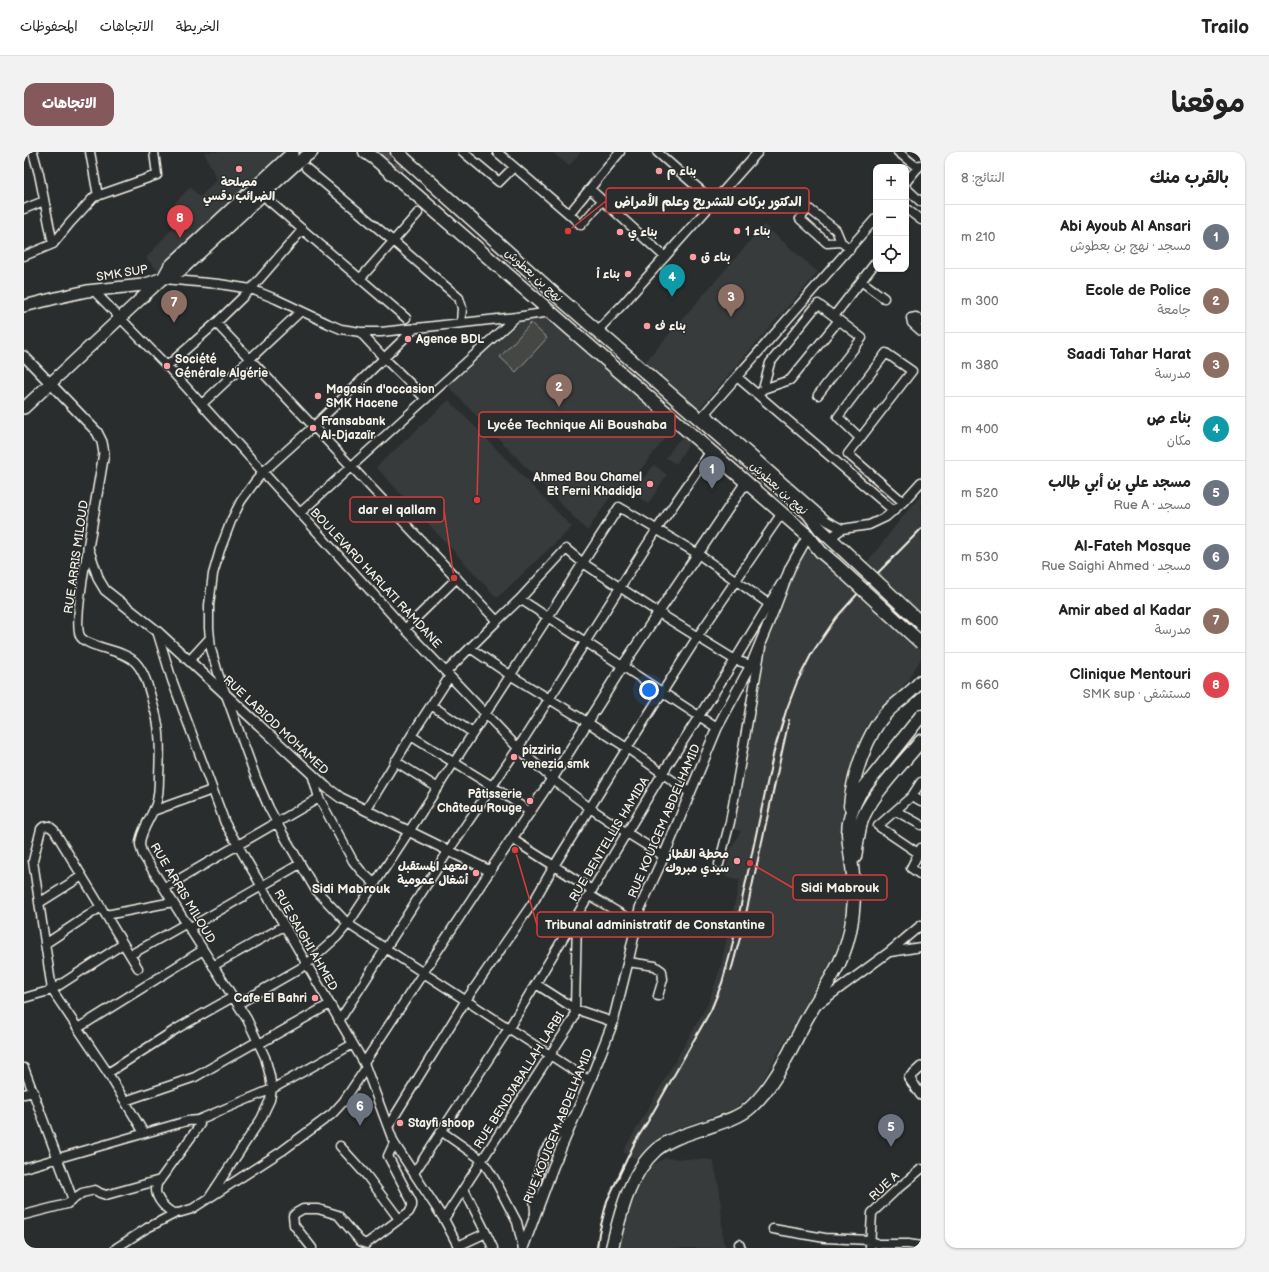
<!DOCTYPE html>
<html lang="ar">
<head>
<meta charset="utf-8">
<style>
  :root { --surface:#fff; --page:#f2f2f2; --text:#222; --muted:#767676; --line:#e0e0e0; --accent:#85585c }
  body { margin:0; font-family:"Balsamiq Sans","Playpen Sans Arabic",sans-serif; background:var(--page); color:var(--text); direction:rtl }
  .controls { position:absolute; right:12px; top:12px; display:grid; overflow:hidden; border-radius:8px; box-shadow:0 1px 3px #0004 }
  .controls button { width:36px; height:36px; display:grid; place-items:center; padding:0; border:0; border-bottom:1px solid var(--line); background:var(--surface); color:var(--text); font:20px sans-serif }
  .you { position:absolute; left:625px; top:538px; width:14px; height:14px; margin:-10px; border:3px solid #fff; border-radius:50%; background:#1a73e8; box-shadow:0 0 0 6px #1a73e833 }
  .badge { display:grid; place-items:center; width:26px; height:26px; border-radius:50%; background:var(--accent); color:#fff; font-size:13px; font-weight:700 }
  .pin { position:absolute; translate:-50% -33px; filter:drop-shadow(0 1px 2px #0008) }
  .pin::after { content:''; position:absolute; top:21px; width:14px; height:12px; background:inherit; clip-path:polygon(0 0,100% 0,50% 100%) }
  .list { margin:0; padding:0; list-style:none }
  h2 { display:flex; justify-content:space-between; align-items:center; height:52px; margin:0; padding:0 16px; font-size:17px }
  h2 small { font-size:13px; font-weight:400; color:var(--muted) }
  .list li { display:grid; grid-template-columns:26px 1fr auto; gap:12px; align-items:center; box-sizing:border-box; height:64px; padding:0 16px; border-top:1px solid var(--line) }
  .list b { display:block; font-size:15px; white-space:nowrap }
  .list p { margin:0; font-size:13px; white-space:nowrap; color:var(--muted) }
  .list em { font-size:13px; font-style:normal; color:var(--muted) }
  .icon { flex:none; width:22px; height:22px; fill:none; stroke:currentColor; stroke-width:2; stroke-linecap:round; stroke-linejoin:round }
  .map { position:relative; flex:none; width:897px; height:1096px; overflow:hidden; direction:ltr; border-radius:12px }
  header { display:flex; align-items:center; gap:24px; box-sizing:border-box; height:56px; padding:0 20px; background:var(--surface); border-bottom:1px solid var(--line) }
  header strong { font-size:19px }
  nav { display:flex; gap:22px; margin-inline-start:auto; font-size:14px }
  .intro { display:flex; align-items:center; justify-content:space-between; box-sizing:border-box; height:96px; padding:0 24px }
  h1 { margin:0; font-size:28px }
  .button { padding:10px 18px; border-radius:12px; background:var(--accent); color:#fff; font-size:14px; font-weight:700 }
  main { display:flex; gap:24px; padding:0 24px }
  aside { flex:1; background:var(--surface); border-radius:12px; box-shadow:0 1px 3px #0004 }
  .map>svg:first-child { display:block }
  .built { fill:#373a3a }
  .green { fill:#444645; stroke:#9c9c96 }
  .lines { fill:none; stroke-linecap:round; stroke-linejoin:round }
  .primary-tunnel { stroke:#484a4a; stroke-width:12; stroke-dasharray:12 6; stroke-linecap:butt }
  .minor-casing { stroke:#f4f1e8; stroke-width:11 }
  .tertiary-casing { stroke:#f4f1e8; stroke-width:12 }
  .secondary-casing { stroke:#f4f1e8; stroke-width:14 }
  .primary-casing { stroke:#f4f1e8; stroke-width:15 }
  .minor { stroke:#2a2d2e; stroke-width:8 }
  .tertiary { stroke:#2a2d2e; stroke-width:9 }
  .secondary { stroke:#2a2d2e; stroke-width:11 }
  .primary { stroke:#2a2d2e; stroke-width:12 }
  .rail { stroke:#f4f1e8; stroke-width:2 }
  .primary-bridge-casing { stroke:#f4f1e8; stroke-width:15; stroke-linecap:butt }
  .primary-bridge { stroke:#2a2d2e; stroke-width:12 }
  .poi-dot { fill:#ff9aa2; stroke:#2a2d2e; stroke-width:1.5 }
  .labels { text-anchor:middle; stroke-width:3; stroke-linejoin:round; paint-order:stroke }
  .poi-label { font-size:12px; font-weight:bold; fill:#f4f1e8; stroke:#2a2d2e; text-anchor:start }
  .street-label { font-size:12px; fill:#f4f1e8; stroke:#2a2d2e }
  .neighbourhood-label { font-size:13px; font-weight:bold; fill:#f4f1e8; stroke:#2a2d2e }
  .leader { fill:none; stroke:#d93c3b; stroke-width:1.5 }
  .callout-dot { fill:#d93c3b; stroke:#2a2d2e; stroke-width:1.5 }
  .callout { fill:#2a2d2e; stroke:#d93c3b; stroke-width:1.5 }
  .callout-label { font-size:13px; text-anchor:middle; font-weight:bold; fill:#f4f1e8 }
</style>
</head>
<body>
<header>
<strong>Trailo</strong>
<nav><a>الخريطة</a><a>الاتجاهات</a><a>المحفوظات</a></nav>
</header>
<div class="intro"><h1>موقعنا</h1><a class="button">الاتجاهات</a></div>
<main>
<aside>
<h2>بالقرب منك<small>النتائج: 8</small></h2>
<ul class="list">
<li><span class="badge" style="background:#6b7280">1</span><div><b>Abi Ayoub Al Ansari</b><p>مسجد · نهج بن بعطوش</p></div><em>210 m</em></li>
<li><span class="badge" style="background:#8d6e63">2</span><div><b>Ecole de Police</b><p>جامعة</p></div><em>300 m</em></li>
<li><span class="badge" style="background:#8d6e63">3</span><div><b>Saadi Tahar Harat</b><p>مدرسة</p></div><em>380 m</em></li>
<li><span class="badge" style="background:#0f9aa8">4</span><div><b>بناء ص</b><p>مكان</p></div><em>400 m</em></li>
<li><span class="badge" style="background:#6b7280">5</span><div><b>مسجد علي بن أبي طالب</b><p>مسجد · Rue A</p></div><em>520 m</em></li>
<li><span class="badge" style="background:#6b7280">6</span><div><b>Al-Fateh Mosque</b><p>مسجد · Rue Saighi Ahmed</p></div><em>530 m</em></li>
<li><span class="badge" style="background:#8d6e63">7</span><div><b>Amir abed al Kadar</b><p>مدرسة</p></div><em>600 m</em></li>
<li><span class="badge" style="background:#e0444e">8</span><div><b>Clinique Mentouri</b><p>مستشفى · SMK sup</p></div><em>660 m</em></li>
</ul>
</aside>
<div class="map">
<svg width="897" height="1096" viewBox="0 0 897 1096">
  <rect width="100%" height="100%" fill="#2a2d2e"/>
  <filter id="ink" filterUnits="userSpaceOnUse"><feTurbulence type="fractalNoise" baseFrequency=".025" numOctaves="2"/><feDisplacementMap in="SourceGraphic" scale="8" xChannelSelector="R" yChannelSelector="G"/><feConvolveMatrix kernelMatrix="1 2 1 2 8 2 1 2 1" color-interpolation-filters="sRGB"/></filter>
  <g filter="url(#ink)">
    <path class="built" d="M180,0H261L137,121L122,106L160,63L150,52L166,35L176,45L193,28Z
      M528,0H557L545,14Z
      M740,73L794,120L674,258L621,210Z
      M522,165L533,173L650,275L607,330L600,331L593,335L563,379L424,234L497,169Z
      M425,248L548,375L473,446L352,315Z
      M660,284L666,290L652,312L642,306L653,290Z
      M630,313L643,323L624,352L608,340Z
      M897,343V506L884,529L842,574L822,625L818,651L824,726L822,758L812,801L774,866L734,937L712,956L684,966L652,977L627,992L612,1007L599,1000L684,852L696,817L716,728L701,724L706,699L717,679L707,677L739,500L753,458L774,407L781,399L792,400L831,415L845,408L879,364Z
      M640,1006L689,1008L696,1039L699,1089L703,1096H590L622,1018Z"/>
    <path class="green" d="M507,171L523,186L492,220L476,205Z"/>
    <g class="lines">
      <path class="primary-tunnel" d="M356,0L382,24"/>
      <defs>
        <path id="minor" d="M9,0L15,22L29,92
          M66,0L74,44
          M439,0L475,30L490,15
          M473,0L545,62L596,0
          M633,0L690,50
          M874,0L894,16
          M282,16L369,89L435,146L438,156L437,171
          M882,30L896,13
          M882,36L897,50
          M566,37L641,105
          M244,48L382,166
          M0,57L20,49
          M884,58L897,68
          M545,62L557,73L578,49
          M817,90L803,91L776,67L784,56L812,78L817,90L826,97
          M0,104L29,92L46,71L70,45L133,23L130,0
          M140,127L195,132L227,137L252,147L305,172L317,177L336,180H357L492,165L527,160
          M336,127L394,61
          M837,129L860,146
          M69,138L143,214L381,477L494,596L528,627L566,656L603,681L640,704
          M810,164L852,110
          M897,169L892,165L887,166L888,171L897,179
          M192,171L473,469
          M391,176L290,274L239,320L230,331L217,349L207,369L196,398L189,422L185,453V476L187,497L194,521L232,626L245,656L259,682L291,737L324,772L566,929
          M573,179L600,151L734,0
          M336,180L360,206L402,247
          M143,214L192,171L227,137L278,78
          M713,225L870,359
          M739,237L766,228L815,168
          M734,243L739,237L746,211L794,152L838,186L794,243
          M178,252L277,159
          M681,261L803,369L818,377
          M676,267L852,66
          M836,286L814,265L862,201L888,219L824,302L879,350
          M276,361L492,165
          M806,386L818,377L845,373L862,365L879,350L897,330
          M64,396C61,411 50,472 56,484C62,496 101,497 112,511C123,523 126,543 131,559C137,580 136,603 135,625C135,634 135,644 132,652C128,664 116,680 116,692C116,695 118,700 119,703L223,867L241,905L246,924L248,937L246,948L237,967L185,1046
          M496,447L693,576
          M381,477L433,426
          M133,479L148,528L201,671L340,911L370,991L421,1069L435,1096
          M446,496L486,523L563,570L603,596L666,641
          M165,509L186,486
          M422,520L473,469L496,447L542,397L559,411L635,461L711,508L727,513
          M407,553L449,581
          M387,584L468,634L506,660
          M371,609L414,636
          M288,622L295,646L329,709L337,719L351,732
          M888,644L897,649
          M342,658L387,584L426,524
          M129,659L188,638
          M872,659L897,673
          M488,687L568,738
          M897,696L887,716L897,723
          M894,701L854,674L888,644L897,630
          M695,712L706,670L737,495
          M140,736L295,646
          M565,743L612,771
          M15,751L58,724
          M82,763L149,750
          M165,776L276,712
          M21,792L77,755
          M866,800L897,795
          M106,803L163,771
          M604,810L631,814L638,819L639,827L634,844
          M189,814L260,774
          M114,816L30,678L25,674L19,675L17,677L9,709L28,838L84,921L120,981
          M512,832L551,857L589,870
          M0,846L28,838L99,792
          M214,852L282,813L313,785L324,772C416,634 505,494 595,355L674,402L745,452L752,453
          M793,853L865,800L897,773
          M315,869L425,698L494,596L633,377L687,299
          M54,876L179,798
          M235,892L306,852
          M340,911L466,719
          M0,916L49,1048
          M84,921L154,876L209,845
          M0,942L10,940
          M101,949L171,925L234,889
          M174,968L248,937L329,892
          M364,975L442,848L510,749L530,714L603,596L674,484L758,361
          M417,979L458,1008L471,1028L493,1070L499,1096
          M316,994L343,1024L375,1067
          M0,1016L163,969L174,968L176,972L173,977L133,1032C133,1032 132,1038 132,1038C132,1047 143,1060 152,1061C157,1061 163,1058 168,1057L258,999L308,962L319,950L342,916
          M390,1021L485,876L638,622L711,508L757,432
          M440,1037L462,1081L469,1096
          M511,1061L510,1043L514,1022L520,1000L549,965
          M0,1063L43,1052L58,1041L71,1038L76,1041L82,1043L136,1028
          M420,1067L550,866L551,857L553,766
          M749,1077L801,1086L846,1088L854,1092H884L897,1094
          M715,1092L717,1096
          M434,1094L462,1081
          M92,1096L123,1076L152,1061
          M288,1096L270,1073L269,1064L272,1061L279,1057H294L314,1063L336,1089L342,1092L385,1060L388,1054V1050L364,1004L370,991
          M846,1096L848,1061L871,1039L897,1017"/>
        <path id="tertiary" d="M0,204L73,280L78,290L80,301L64,396L75,428L81,438L133,479L302,635L317,646L466,719L528,627L598,515L722,330
          M897,915L885,926L897,943
          M499,1096L529,1015L566,929L589,870L604,810L616,756L640,704L693,576L727,513L752,453L766,416L784,384"/>
        <path id="secondary" d="M0,154L36,145L63,139L119,133L139,126L145,115L149,111L269,0
          M0,256L139,126L156,119L274,10L288,0"/>
        <path id="primary" d="M341,0L350,6L784,384L797,400L811,412
          M373,0L533,144L784,361L796,377L819,398
          M826,654C828,626 843,581 863,560C874,549 887,541 897,529
          M831,705C833,694 834,682 837,671C844,646 880,610 897,589
          M588,1096C596,1063 605,1022 632,998C644,988 660,983 675,978C692,972 714,967 727,955C753,931 767,896 783,866C792,850 802,835 811,819C825,795 830,765 830,738C830,719 825,700 824,681C824,667 830,652 836,641L897,564"/>
      </defs>
      <use href="#minor" class="minor-casing"/>
      <use href="#tertiary" class="tertiary-casing"/>
      <use href="#secondary" class="secondary-casing"/>
      <use href="#primary" class="primary-casing"/>
      <use href="#minor" class="minor"/>
      <use href="#tertiary" class="tertiary"/>
      <use href="#secondary" class="secondary"/>
      <use href="#primary" class="primary"/>
      <path class="rail" d="M707,819L719,775L765,568
        M573,1096L575,1081L583,1049L611,990L623,971L687,858L698,831L707,799L750,599L762,559L773,530L788,501L812,466L836,439L897,377"/>
      <defs>
        <path id="primary-bridge" d="M819,398L897,471
          M811,412L897,491"/>
      </defs>
      <use href="#primary-bridge" class="primary-bridge-casing"/>
      <use href="#primary-bridge" class="primary-bridge"/>
    </g>
  </g>
  <g class="poi-dot">
    <circle cx="215" cy="17" r="4"/>
    <circle cx="635" cy="19" r="4"/>
    <circle cx="713" cy="79" r="4"/>
    <circle cx="596" cy="80" r="4"/>
    <circle cx="669" cy="105" r="4"/>
    <circle cx="604" cy="122" r="4"/>
    <circle cx="623" cy="174" r="4"/>
    <circle cx="384" cy="187" r="4"/>
    <circle cx="143" cy="214" r="4"/>
    <circle cx="294" cy="244" r="4"/>
    <circle cx="289" cy="276" r="4"/>
    <circle cx="626" cy="332" r="4"/>
    <circle cx="490" cy="605" r="4"/>
    <circle cx="506" cy="649" r="4"/>
    <circle cx="713" cy="709" r="4"/>
    <circle cx="452" cy="721" r="4"/>
    <circle cx="291" cy="846" r="4"/>
    <circle cx="376" cy="971" r="4"/>
  </g>
  <g class="labels">
    <g class="poi-label">
      <text x="643" y="23">بناء م</text>
      <text x="215" y="34" text-anchor="middle">مصلحة<tspan x="215" dy="14">الضرائب دقسي</tspan></text>
      <text x="721" y="83">بناء 1</text>
      <text x="604" y="84">بناء ي</text>
      <text x="677" y="109">بناء ق</text>
      <text x="596" y="126" text-anchor="end">بناء أ</text>
      <text x="631" y="178">بناء ف</text>
      <text x="392" y="191">Agence BDL</text>
      <text x="151" y="211">Société<tspan x="151" dy="14">Générale Algérie</tspan></text>
      <text x="302" y="241">Magasin d'occasion<tspan x="302" dy="14">SMK Hacene</tspan></text>
      <text x="297" y="273">Fransabank<tspan x="297" dy="14">Al-Djazaïr</tspan></text>
      <text x="618" y="329" text-anchor="end">Ahmed Bou Chamel<tspan x="618" dy="14">Et Ferni Khadidja</tspan></text>
      <text x="498" y="602">pizziria<tspan x="498" dy="14">venezia smk</tspan></text>
      <text x="498" y="646" text-anchor="end">Pâtisserie<tspan x="498" dy="14">Château Rouge</tspan></text>
      <text x="705" y="706" text-anchor="end">محطة القطار<tspan x="705" dy="14">سيدي مبروك</tspan></text>
      <text x="444" y="718" text-anchor="end">معهد المستقبل<tspan x="444" dy="14">أشغال عمومية</tspan></text>
      <text x="283" y="850" text-anchor="end">Cafe El Bahri</text>
      <text x="384" y="975">Stayfi shoop</text>
    </g>
    <g class="street-label">
      <text transform="translate(98 121) rotate(-9)" y="4">SMK SUP</text>
      <text transform="translate(510 123) rotate(42)" y="4">نهج بن بعطوش</text>
      <text transform="translate(755 336) rotate(42)" y="4">نهج بن بعطوش</text>
      <text transform="translate(52 405) rotate(-82)" y="4">RUE ARRIS MILOUD</text>
      <text transform="translate(352 426) rotate(47)" y="4">BOULEVARD HARLATI RAMDANE</text>
      <text transform="translate(252 573) rotate(43)" y="4">RUE LABIOD MOHAMED</text>
      <text transform="translate(640 669) rotate(-67)" y="4">RUE KOUICEM ABDELHAMID</text>
      <text transform="translate(585 687) rotate(-59)" y="4">RUE BENTELLIS HAMIDA</text>
      <text transform="translate(159 741) rotate(59)" y="4">RUE ARRIS MILOUD</text>
      <text transform="translate(282 788) rotate(60)" y="4">RUE SAIGHI AHMED</text>
      <text transform="translate(495 928) rotate(-58)" y="4">RUE BENDJABALLAH LARBI</text>
      <text transform="translate(534 974) rotate(-68)" y="4">RUE KOUICEM ABDELHAMID</text>
      <text transform="translate(860 1034) rotate(-43)" y="4">RUE A</text>
    </g>
    <g class="neighbourhood-label">
      <text x="327" y="741">Sidi Mabrouk</text>
    </g>
  </g>
  <path class="leader" d="M544 79L582 49M453 348L455 272M430 426L420 358M726 711L769 736M491 698L513 773"/>
  <g class="callout-dot">
    <circle cx="544" cy="79" r="4"/>
    <circle cx="453" cy="348" r="4"/>
    <circle cx="430" cy="426" r="4"/>
    <circle cx="726" cy="711" r="4"/>
    <circle cx="491" cy="698" r="4"/>
  </g>
  <g class="callout">
    <rect x="582" y="36" width="203" height="25" rx="4"/>
    <rect x="455" y="260" width="196" height="25" rx="4"/>
    <rect x="326" y="345" width="94" height="25" rx="4"/>
    <rect x="769" y="723" width="94" height="25" rx="4"/>
    <rect x="513" y="760" width="236" height="25" rx="4"/>
  </g>
  <g class="callout-label">
    <text x="684" y="54">الدكتور بركات للتشريح وعلم الأمراض</text>
    <text x="553" y="277">Lycée Technique Ali Boushaba</text>
    <text x="373" y="362">dar el qallam</text>
    <text x="816" y="740">Sidi Mabrouk</text>
    <text x="631" y="777">Tribunal administratif de Constantine</text>
  </g>
</svg>
<div class="controls">
<button>+</button>
<button>−</button>
<button><svg class="icon" aria-label="locate" viewBox="0 0 24 24"><circle cx="12" cy="12" r="6"/><path d="M12 2v4M12 18v4M2 12h4M18 12h4"/></svg></button>
</div>
<div class="you"></div>
<div class="pin badge" style="left:688px;top:337px;background:#6b7280">1</div>
<div class="pin badge" style="left:535px;top:255px;background:#8d6e63">2</div>
<div class="pin badge" style="left:707px;top:165px;background:#8d6e63">3</div>
<div class="pin badge" style="left:648px;top:145px;background:#0f9aa8">4</div>
<div class="pin badge" style="left:867px;top:995px;background:#6b7280">5</div>
<div class="pin badge" style="left:336px;top:974px;background:#6b7280">6</div>
<div class="pin badge" style="left:150px;top:171px;background:#8d6e63">7</div>
<div class="pin badge" style="left:156px;top:86px;background:#e0444e">8</div>
</div>
</main>
</body>
</html>
